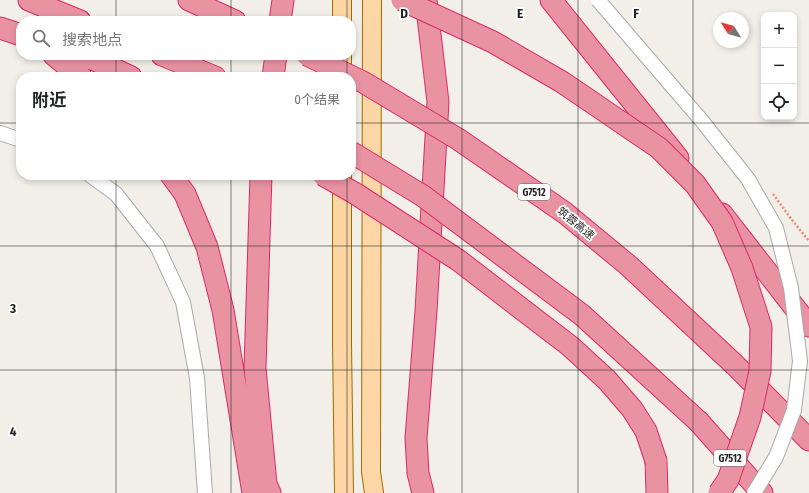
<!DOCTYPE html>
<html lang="zh">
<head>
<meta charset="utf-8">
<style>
  :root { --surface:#fff; --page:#f6f6f6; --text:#202124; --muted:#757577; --line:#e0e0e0 }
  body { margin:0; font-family:"Fira Sans Condensed","Noto Sans SC",sans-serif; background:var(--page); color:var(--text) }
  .controls { position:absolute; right:12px; top:12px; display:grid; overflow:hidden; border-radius:8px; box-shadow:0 2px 6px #0003 }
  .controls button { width:36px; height:36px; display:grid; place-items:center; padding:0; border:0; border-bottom:1px solid var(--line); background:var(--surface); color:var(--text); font:20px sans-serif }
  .compass { position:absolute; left:713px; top:12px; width:36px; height:36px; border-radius:50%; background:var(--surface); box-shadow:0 2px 6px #0003; rotate:307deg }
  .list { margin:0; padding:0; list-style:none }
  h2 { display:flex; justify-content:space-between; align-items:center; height:52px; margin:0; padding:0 16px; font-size:17px }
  h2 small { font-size:13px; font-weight:400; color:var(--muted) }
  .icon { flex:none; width:22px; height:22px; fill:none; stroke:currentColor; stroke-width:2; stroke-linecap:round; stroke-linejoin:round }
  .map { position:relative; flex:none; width:809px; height:493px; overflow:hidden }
  .search { position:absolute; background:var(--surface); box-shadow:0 2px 6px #0003; left:16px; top:16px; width:340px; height:44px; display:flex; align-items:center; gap:10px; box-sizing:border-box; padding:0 14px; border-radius:16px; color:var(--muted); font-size:15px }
  .panel { position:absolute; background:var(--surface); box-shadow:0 2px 6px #0003; left:16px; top:72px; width:340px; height:108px; border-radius:16px }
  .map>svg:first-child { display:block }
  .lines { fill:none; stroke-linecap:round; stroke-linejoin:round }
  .minor-casing { stroke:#a9a9a9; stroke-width:16 }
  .major-casing { stroke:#a06b00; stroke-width:20 }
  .highway-casing { stroke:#dc2a67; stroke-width:23 }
  .path { stroke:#fa8072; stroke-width:2.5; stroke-dasharray:2 2; stroke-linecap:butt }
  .minor { stroke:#fff; stroke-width:14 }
  .major { stroke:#fcd6a4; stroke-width:18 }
  .highway { stroke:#e892a2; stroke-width:21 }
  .minor-bridge-casing { stroke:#a9a9a9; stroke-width:16; stroke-linecap:butt }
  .highway-bridge-casing { stroke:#dc2a67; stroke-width:23; stroke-linecap:butt }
  .minor-bridge { stroke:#fff; stroke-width:14 }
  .highway-bridge { stroke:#e892a2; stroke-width:21 }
  .grid { fill:none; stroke:#222; stroke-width:1; stroke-opacity:0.55 }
  .labels { text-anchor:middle; stroke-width:3.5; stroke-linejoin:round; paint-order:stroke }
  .shield { fill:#fff; stroke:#646464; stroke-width:1 }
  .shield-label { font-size:10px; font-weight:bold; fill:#222 }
  .street-label { font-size:11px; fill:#222; stroke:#fff }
  .grid-label { font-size:13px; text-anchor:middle; font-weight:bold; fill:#222; stroke:#fff; stroke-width:3.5; stroke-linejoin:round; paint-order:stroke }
</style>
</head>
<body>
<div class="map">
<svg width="809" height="493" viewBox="0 0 809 493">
  <rect width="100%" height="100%" fill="#f2efe9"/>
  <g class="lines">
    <defs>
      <path id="minor" d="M0,133L21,140
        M90,175L116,194L157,246L183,302L197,378L205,493"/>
      <path id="major" d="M372,0L371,472L374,493
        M342,21V0
        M342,77V55
        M342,175V342L344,493"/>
      <path id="highway" d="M29,0L80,21
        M189,0L235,21
        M551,0L678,158
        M280,21L283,0
        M0,28L21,35
        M54,55L81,77
        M80,55L95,60L131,77
        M162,55L215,77
        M273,77L276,55
        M171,175L185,194L207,247L223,310L253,493
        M261,175L255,368L266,484L270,493
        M722,214L809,326
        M735,365L809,440
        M699,422L762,493
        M656,461L657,493
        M423,493L418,473L416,438L426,311L438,102L426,0"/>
    </defs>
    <use href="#minor" class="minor-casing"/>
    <use href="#major" class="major-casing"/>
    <use href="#highway" class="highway-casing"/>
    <path class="path" d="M773,194L792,220L809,241"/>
    <use href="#minor" class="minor"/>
    <use href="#major" class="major"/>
    <use href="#highway" class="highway"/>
    <defs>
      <path id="minor-bridge" d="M598,0L702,121L748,179L776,228L791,288L800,361L794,410L776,457L754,493"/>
      <path id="highway-bridge" d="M402,0L493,42L562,82L659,148L695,184L722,222L742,268L761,327L760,371L750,417L728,480L719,493
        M307,55L363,82L458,139L565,213L629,266L735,365
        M351,152L423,196L582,315L699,422
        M323,175L356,194L458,260L570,346L607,380L632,409L646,431L656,461"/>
    </defs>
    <use href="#minor-bridge" class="minor-bridge-casing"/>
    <use href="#highway-bridge" class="highway-bridge-casing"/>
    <use href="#minor-bridge" class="minor-bridge"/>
    <use href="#highway-bridge" class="highway-bridge"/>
  </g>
  <path class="grid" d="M116,0V21M231,0V21M347,0V21M462,0V493M578,0V493M693,0V493M116,55V77M231,55V77M347,55V77M0,123H21M351,123H809M116,175V493M231,175V493M347,175V493M0,246H809M0,370H809"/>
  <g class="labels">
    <g class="shield">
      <rect x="518" y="184" width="32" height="16" rx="3"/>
      <rect x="714" y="450" width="32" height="16" rx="3"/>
    </g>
    <g class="shield-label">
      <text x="534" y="196">G7512</text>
      <text x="730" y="462">G7512</text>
    </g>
    <g class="street-label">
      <text transform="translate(576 223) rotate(39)" y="4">筑蓉高速</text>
    </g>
  </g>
  <g class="grid-label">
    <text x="404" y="18">D</text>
    <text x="520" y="18">E</text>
    <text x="636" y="18">F</text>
    <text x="13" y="313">3</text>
    <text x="13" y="436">4</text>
  </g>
</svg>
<div class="controls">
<button>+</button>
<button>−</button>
<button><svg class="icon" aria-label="locate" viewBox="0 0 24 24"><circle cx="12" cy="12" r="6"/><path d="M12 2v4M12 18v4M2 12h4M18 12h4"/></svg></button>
</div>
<svg class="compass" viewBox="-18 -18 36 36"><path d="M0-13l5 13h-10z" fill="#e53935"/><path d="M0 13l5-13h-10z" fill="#757577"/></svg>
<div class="search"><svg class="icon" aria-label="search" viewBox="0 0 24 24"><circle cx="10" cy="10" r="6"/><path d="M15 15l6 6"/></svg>搜索地点</div>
<section class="panel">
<h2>附近<small>0个结果</small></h2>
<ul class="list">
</ul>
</section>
</div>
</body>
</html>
